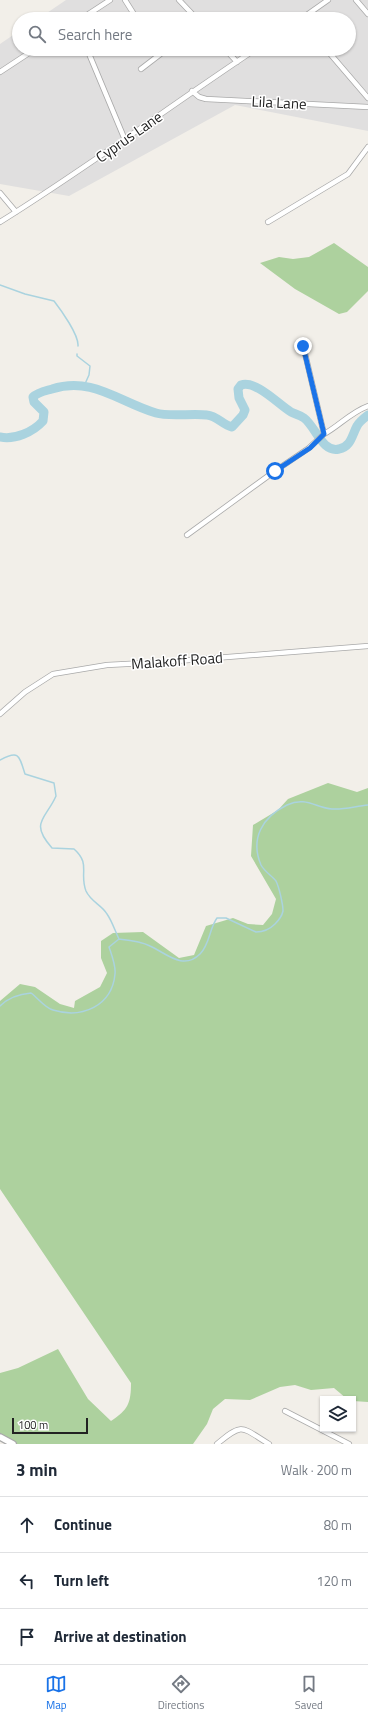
<!DOCTYPE html>
<html lang="en">
<head>
<meta charset="utf-8">
<style>
  :root { --surface:#fff; --page:#f6f6f7; --text:#1f2937; --muted:#747a83; --line:#e0e1e3; --accent:#1a73e8 }
  body { margin:0; font-family:"Titillium Web",sans-serif; background:var(--page); color:var(--text) }
  .controls { position:absolute; right:12px; bottom:12px; display:grid; overflow:hidden; border-radius:0px; box-shadow:0 1px 3px #0004 }
  .controls button { width:36px; height:36px; display:grid; place-items:center; padding:0; border:0; border-bottom:1px solid var(--line); background:var(--surface); color:var(--text); font:20px sans-serif }
  .scale { position:absolute; left:12px; bottom:10px; width:76px; box-sizing:border-box; padding-left:4px; border:2px solid #222; border-top:0; font-size:11px; line-height:14px; white-space:nowrap; color:#222; -webkit-text-stroke:3px #fff; paint-order:stroke }
  .stop { position:absolute; width:12px; height:12px; margin:-9px; border:3px solid #1a73e8; border-radius:50%; background:#fff }
  .stop.end { background:#1a73e8; border-color:#fff; box-shadow:0 1px 4px #0008 }
  .list { margin:0; padding:0; list-style:none }
  h2 { display:flex; justify-content:space-between; align-items:center; height:52px; margin:0; padding:0 16px; font-size:17px }
  h2 small { font-size:13px; font-weight:400; color:var(--muted) }
  .list li { display:grid; grid-template-columns:26px 1fr auto; gap:12px; align-items:center; box-sizing:border-box; height:56px; padding:0 16px; border-top:1px solid var(--line) }
  .list b { display:block; font-size:15px; white-space:nowrap }
  .list em { font-size:13px; font-style:normal; color:var(--muted) }
  .icon { flex:none; width:22px; height:22px; fill:none; stroke:currentColor; stroke-width:2; stroke-linecap:round; stroke-linejoin:round }
  .map { position:relative; flex:none; width:368px; height:1444px; overflow:hidden }
  .search { position:absolute; background:var(--surface); box-shadow:0 1px 3px #0004; left:12px; right:12px; top:12px; height:44px; display:flex; align-items:center; gap:10px; box-sizing:border-box; padding:0 14px; border-radius:22px; color:var(--muted); font-size:15px }
  .sheet { height:220px; background:var(--surface) }
  nav { display:flex; justify-content:space-around; align-items:center; box-sizing:border-box; height:56px; border-top:1px solid var(--line); background:var(--surface); font-size:11px; color:var(--muted) }
  nav a { display:grid; justify-items:center; gap:2px }
  nav .on { color:var(--accent) }
  .map>svg:first-child { display:block }
  .residential { fill:#e0dfdf }
  .forest { fill:#add19e }
  .lines { fill:none; stroke-linecap:round; stroke-linejoin:round }
  .stream { stroke:#aad3df; stroke-width:1.5 }
  .river { stroke:#aad3df; stroke-width:9 }
  .minor-casing { stroke:#a9a9a9; stroke-width:6 }
  .tertiary-casing { stroke:#a9a9a9; stroke-width:8 }
  .minor { stroke:#fff; stroke-width:4.5 }
  .tertiary { stroke:#fff; stroke-width:5.5 }
  .route { stroke:#1a73e8; stroke-width:5 }
  .labels { text-anchor:middle; stroke-width:3; stroke-linejoin:round; paint-order:stroke }
  .street-label { font-size:15px; fill:#222; stroke:#fff }
</style>
</head>
<body>
<div class="map">
<svg width="368" height="1444" viewBox="0 0 368 1444">
  <rect width="100%" height="100%" fill="#f2efe9"/>
  <path class="residential" d="M66,0H368V131L235,105L69,196L0,184V44L19,31V49H349V19H38Z"/>
  <path class="forest" d="M334,243L368,267V291L347,312L339,314L295,289L260,263L279,257L293,259L309,257Z
    M328,783L357,792L368,788V1402L353,1401V1399H347L334,1388L311,1390L295,1385L280,1387L250,1400L225,1399L213,1409L207,1424L193,1444H14L0,1437V1373L18,1368L58,1349L88,1399L111,1421C128,1410 131,1403 131,1383L0,1189V1001L20,984L35,987L60,1004L74,1008L75,1001L100,987L107,973L101,958V941L113,933L143,932L179,958L194,955L206,926L233,918L248,924L263,925L272,914L276,899L251,856L253,825L278,810L288,799Z"/>
  <g class="lines">
    <path class="stream" d="M0,285L25,294L54,301C61,310 79,335 78,346
      M77,354V356L90,366L89,375L84,386
      M0,760C19,750 19,755 25,774L54,783L56,796C46,819 29,822 52,848L74,849C91,864 79,873 86,891C91,902 102,905 107,914C112,921 115,931 119,939
      M0,1006C9,997 19,994 31,993C38,998 45,1008 53,1010C82,1019 112,1006 115,974C116,966 112,956 109,947L119,939C129,940 141,941 150,946C166,953 183,971 200,954C210,944 209,929 217,918H226L256,932C264,932 270,929 275,924C278,921 282,916 283,911C283,904 279,887 276,881C272,876 264,871 261,865C250,839 262,817 287,805C306,796 316,808 332,809C344,810 356,806 368,805"/>
    <path class="river" d="M0,437C15,440 33,432 43,421L44,412L34,402L33,397C38,392 45,391 52,389C92,376 119,402 156,413C169,417 193,413 207,415C217,416 223,425 232,427L243,415L245,410L239,398L238,389L241,385C256,380 278,404 291,412C295,414 300,415 304,418C316,427 322,453 339,449C351,447 352,435 357,426C359,422 364,418 368,415"/>
    <defs>
      <path id="minor" d="M125,0L137,19
        M179,0L197,19
        M356,0L368,14
        M81,19L110,0
        M301,19L328,0
        M87,49L125,140
        M225,49L237,62
        M326,49L368,98
        M141,69L167,49
        M0,72L35,49
        M192,91L199,97L206,99L368,107
        M0,193L16,212
        M0,222C87,168 170,106 256,49
        M268,222L348,174L368,147
        M324,434C339,426 351,412 368,406
        M187,535L275,471L309,448L324,434L303,345
        M0,714L25,692L53,674L107,665L164,662L368,646
        M285,1411L349,1444
        M217,1444C243,1422 241,1427 269,1444"/>
      <path id="tertiary" d="M0,1437L13,1444"/>
    </defs>
    <use href="#minor" class="minor-casing"/>
    <use href="#tertiary" class="tertiary-casing"/>
    <use href="#minor" class="minor"/>
    <use href="#tertiary" class="tertiary"/>
  </g>
  <g class="lines">
    <path class="route" d="M275,471L310,448L324,434L303,346"/>
  </g>
  <g class="labels">
    <g class="street-label">
      <text transform="translate(279 103) rotate(3)" y="5">Lila Lane</text>
      <text transform="translate(129 137) rotate(-35)" y="5">Cyprus Lane</text>
      <text transform="translate(177 661) rotate(-4)" y="5">Malakoff Road</text>
    </g>
  </g>
</svg>
<div class="controls">
<button><svg class="icon" aria-label="layers" viewBox="0 0 24 24"><path d="M12 4l9 5-9 5-9-5zM3 14l9 5 9-5"/></svg></button>
</div>
<div class="scale">100 m</div>
<div class="stop" style="left:275px;top:471px"></div>
<div class="stop end" style="left:303px;top:346px"></div>
<div class="search"><svg class="icon" aria-label="search" viewBox="0 0 24 24"><circle cx="10" cy="10" r="6"/><path d="M15 15l6 6"/></svg>Search here</div>
</div>
<section class="sheet">
<h2>3 min<small>Walk · 200 m</small></h2>
<ul class="list">
<li><svg class="icon" aria-label="ahead" viewBox="0 0 24 24"><path d="M12 20V5M6 11l6-6 6 6"/></svg><div><b>Continue</b></div><em>80 m</em></li>
<li><svg class="icon" aria-label="left" viewBox="0 0 24 24"><path d="M17 20v-9H6M10 6l-5 5 5 5"/></svg><div><b>Turn left</b></div><em>120 m</em></li>
<li><svg class="icon" aria-label="arrive" viewBox="0 0 24 24"><path d="M6 21V4h12l-3 4 3 4H6"/></svg><div><b>Arrive at destination</b></div></li>
</ul>
</section>
<nav>
<a class="on"><svg class="icon" aria-label="map" viewBox="0 0 24 24"><path d="M3 6l6-2 6 2 6-2v14l-6 2-6-2-6 2zM9 4v14M15 6v14"/></svg>Map</a>
<a><svg class="icon" aria-label="directions" viewBox="0 0 24 24"><path d="M12 3l9 9-9 9-9-9zM9 14v-3h6M13 9l2 2-2 2"/></svg>Directions</a>
<a><svg class="icon" aria-label="saved" viewBox="0 0 24 24"><path d="M7 4h10v16l-5-4-5 4z"/></svg>Saved</a>
</nav>
</body>
</html>
